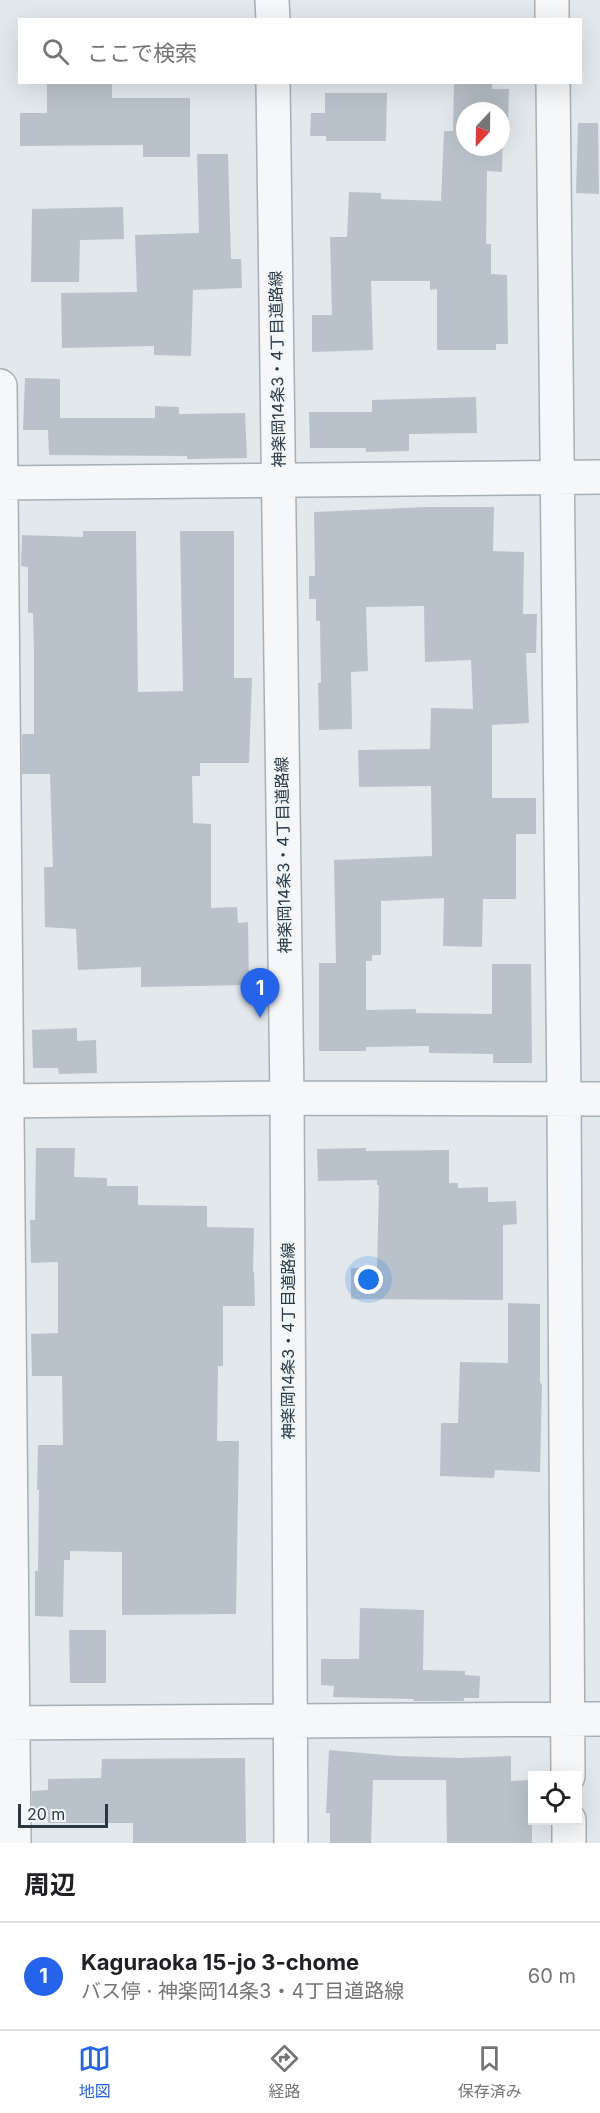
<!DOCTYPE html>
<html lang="ja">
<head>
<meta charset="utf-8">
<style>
  :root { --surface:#fff; --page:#f6f6f6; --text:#202124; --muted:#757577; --line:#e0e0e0; --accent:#2563eb }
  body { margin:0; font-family:Inter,"Noto Sans JP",sans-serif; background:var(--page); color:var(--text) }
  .controls { position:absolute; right:18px; bottom:18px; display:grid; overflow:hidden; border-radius:0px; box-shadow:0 6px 24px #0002 }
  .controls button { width:54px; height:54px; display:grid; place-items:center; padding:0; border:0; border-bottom:2px solid var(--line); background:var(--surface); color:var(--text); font:30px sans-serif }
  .compass { position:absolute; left:456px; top:102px; width:54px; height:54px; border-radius:50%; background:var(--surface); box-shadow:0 6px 24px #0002; rotate:202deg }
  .scale { position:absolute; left:18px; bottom:15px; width:90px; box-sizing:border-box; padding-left:6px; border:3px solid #283845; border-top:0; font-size:16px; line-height:21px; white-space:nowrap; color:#283845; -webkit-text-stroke:4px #f2f6f8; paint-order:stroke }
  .you { position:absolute; left:369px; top:1280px; width:21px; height:21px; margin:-15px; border:4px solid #fff; border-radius:50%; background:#1a73e8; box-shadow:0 0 0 9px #1a73e833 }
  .badge { display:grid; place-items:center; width:39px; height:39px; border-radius:50%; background:var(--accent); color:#fff; font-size:20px; font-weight:700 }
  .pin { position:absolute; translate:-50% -50px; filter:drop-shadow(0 2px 3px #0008) }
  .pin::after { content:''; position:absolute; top:32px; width:21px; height:18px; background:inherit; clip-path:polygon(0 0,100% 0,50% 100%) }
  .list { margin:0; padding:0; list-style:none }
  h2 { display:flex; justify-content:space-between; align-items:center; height:78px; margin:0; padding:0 24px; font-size:26px }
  h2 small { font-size:20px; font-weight:400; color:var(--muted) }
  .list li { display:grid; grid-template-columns:39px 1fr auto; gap:18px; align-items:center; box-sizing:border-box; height:108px; padding:0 24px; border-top:2px solid var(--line) }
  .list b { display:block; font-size:22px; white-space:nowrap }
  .list p { margin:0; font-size:20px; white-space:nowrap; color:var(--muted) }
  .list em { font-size:20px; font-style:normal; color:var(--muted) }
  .icon { flex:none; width:33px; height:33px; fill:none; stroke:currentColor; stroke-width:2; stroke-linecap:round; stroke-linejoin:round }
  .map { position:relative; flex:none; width:600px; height:1843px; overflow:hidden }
  .search { position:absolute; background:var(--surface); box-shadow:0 6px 24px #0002; left:18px; right:18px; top:18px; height:66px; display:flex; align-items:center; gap:15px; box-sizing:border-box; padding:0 21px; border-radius:0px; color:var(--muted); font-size:22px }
  .sheet { height:186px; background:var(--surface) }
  nav { display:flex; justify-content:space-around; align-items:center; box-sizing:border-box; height:84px; border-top:2px solid var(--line); background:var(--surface); font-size:16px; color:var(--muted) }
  nav a { display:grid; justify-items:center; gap:3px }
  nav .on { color:var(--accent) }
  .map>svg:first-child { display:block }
  .building { fill:#b9c2ca; fill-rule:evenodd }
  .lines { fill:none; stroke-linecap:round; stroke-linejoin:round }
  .minor-casing { stroke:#a6b0b7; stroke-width:36 }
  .minor { stroke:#f5f7f9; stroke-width:33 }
  .labels { text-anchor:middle; stroke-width:4.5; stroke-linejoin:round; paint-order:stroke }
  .street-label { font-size:16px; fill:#283845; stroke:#f2f6f8 }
</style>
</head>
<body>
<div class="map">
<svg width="600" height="1843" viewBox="0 0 600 1843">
  <rect width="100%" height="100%" fill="#e2e8ec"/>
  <path class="building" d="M47,82H112V98H190V157H143V145L20,146V113H47Z
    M454,82H492V89H509L508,122H503L502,172L487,171L486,244H491V274L507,275L508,344H496V350H437V289L430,290V281H371L373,350L312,352V315H332L330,237H347L349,192L381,193V199L441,201L444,131H453ZM465,111H501V147H465Z
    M325,93H387L386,141H326V136H310L311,113H325Z
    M578,123H598L599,194L576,193Z
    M197,154H228L231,259H241L242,288L193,290L191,356L154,355V346L62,348L61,293L137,292L135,235L199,233Z
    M123,207L124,239L80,240L79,282H31L32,209Z
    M25,378L60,379V418H155V406L179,407V414L245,413L247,458L187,459V456L49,455L48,430H23Z
    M476,397L477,433L409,434V451L366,452V448H310L309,412H372V400Z
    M427,507H494L493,551L524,552L523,614H537L536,653H526L529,723L492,725V798H536V834H516V899H483L482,947L443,946L444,898L381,901V955H372V961H366V1010L416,1009V1013L492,1014V964H531L532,1063H493V1054L429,1053V1046L366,1047V1051H319V963H336L334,860L432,856L431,786L359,787L358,750L430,749L431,708L473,709L471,660L425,662L424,606L366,607L368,671L351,672L352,729L319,730L318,683H321L320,621H316V599H309V576H315L314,512Z
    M83,531H136L138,692L183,691L180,531H234V678H252L249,763H200V776H192L193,823L211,824V908L237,907L238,923L248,922L249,985L141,987V967L78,970L76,929L45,927L44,867H53L50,774H22V734H34V653L33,613H28V567L21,566L22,535L83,537Z
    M77,1028V1041L96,1040L97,1073L59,1074L58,1068H33L32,1030Z
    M36,1148H75L74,1177L107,1178V1186H138V1205L207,1206V1227L254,1228L253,1272H254L255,1306H223V1366H218L217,1441H239L236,1614L122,1615V1552L70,1551V1560H64L63,1617L35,1616V1571H38L39,1490H37L38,1445H63L62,1376H32L31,1334L58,1333V1262L31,1263L30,1220H35Z
    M366,1148V1151L449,1150V1183H458V1188L488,1187V1202L516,1201L517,1224L503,1225V1300L351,1299V1268H377L379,1185H377V1180L318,1181L317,1149Z
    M508,1303L540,1304V1383L542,1384L540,1472L495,1470L494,1478L440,1476L441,1423H458L460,1362L508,1363Z
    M360,1608L424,1610L423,1670L465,1671V1675L480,1676L479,1698H464V1701H414L413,1699L333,1697L334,1686L321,1685V1659H359Z
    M69,1630H106V1683H70Z
    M329,1750L397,1756L461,1758L511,1756V1781L532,1780V1843H447L446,1780H373L371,1843H330V1813H326Z
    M245,1758L246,1843H133V1823H48V1813H32V1791L48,1790V1779L101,1778L102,1759Z"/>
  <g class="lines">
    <defs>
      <path id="minor" d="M272,0L273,20
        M552,0V20
        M273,82L287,1098L291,1843
        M553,82L564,1099L568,1776
        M0,386L14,1843
        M0,483L600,477
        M0,1101L287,1098L600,1099
        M0,1723L600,1719
        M569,1820V1843"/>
    </defs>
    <use href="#minor" class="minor-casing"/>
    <use href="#minor" class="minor"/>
  </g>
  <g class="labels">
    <g class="street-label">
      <text transform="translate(277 369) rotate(-91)" y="6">神楽岡14条3・4丁目道路線</text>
      <text transform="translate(283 855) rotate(-91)" y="6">神楽岡14条3・4丁目道路線</text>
      <text transform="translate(288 1341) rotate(-90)" y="6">神楽岡14条3・4丁目道路線</text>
    </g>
  </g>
</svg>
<div class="controls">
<button><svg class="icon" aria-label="locate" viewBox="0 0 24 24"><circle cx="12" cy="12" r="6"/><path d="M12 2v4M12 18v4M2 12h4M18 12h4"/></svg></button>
</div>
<svg class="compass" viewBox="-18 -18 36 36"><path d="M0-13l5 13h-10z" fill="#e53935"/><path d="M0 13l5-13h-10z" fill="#757577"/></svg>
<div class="scale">20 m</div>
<div class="you"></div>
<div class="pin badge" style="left:260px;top:1018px">1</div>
<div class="search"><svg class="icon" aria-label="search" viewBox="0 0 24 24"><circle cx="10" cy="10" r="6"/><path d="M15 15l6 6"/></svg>ここで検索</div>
</div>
<section class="sheet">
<h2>周辺<small></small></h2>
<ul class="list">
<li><span class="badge">1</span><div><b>Kaguraoka 15-jo 3-chome</b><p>バス停 · 神楽岡14条3・4丁目道路線</p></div><em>60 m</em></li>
</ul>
</section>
<nav>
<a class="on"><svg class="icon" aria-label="map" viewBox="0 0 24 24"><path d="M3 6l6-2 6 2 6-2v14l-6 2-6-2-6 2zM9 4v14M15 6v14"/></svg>地図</a>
<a><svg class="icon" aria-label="directions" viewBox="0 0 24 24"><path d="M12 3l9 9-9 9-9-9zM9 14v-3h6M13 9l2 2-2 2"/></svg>経路</a>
<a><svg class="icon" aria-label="saved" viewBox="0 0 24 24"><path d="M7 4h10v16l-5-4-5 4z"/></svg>保存済み</a>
</nav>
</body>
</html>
